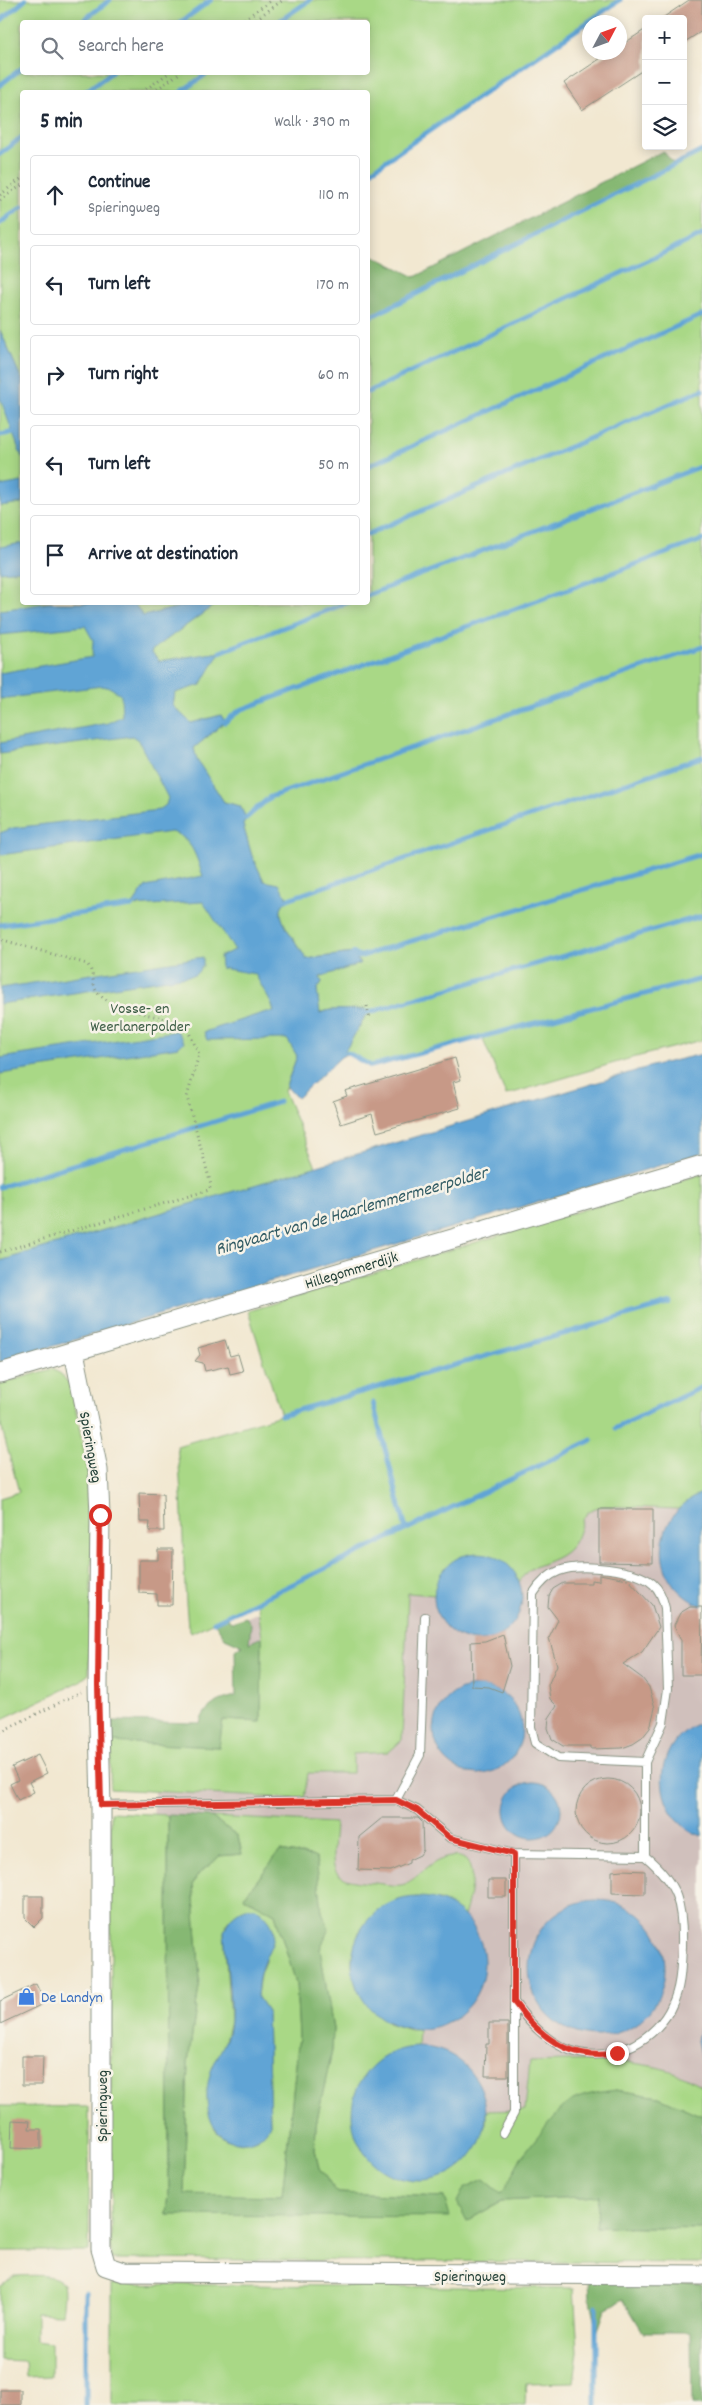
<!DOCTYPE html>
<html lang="en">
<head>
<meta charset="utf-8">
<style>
  :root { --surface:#fff; --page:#f6f6f7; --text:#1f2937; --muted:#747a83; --line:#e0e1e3 }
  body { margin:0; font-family:Dekko,sans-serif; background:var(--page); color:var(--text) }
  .controls { position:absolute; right:15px; top:15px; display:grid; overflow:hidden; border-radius:5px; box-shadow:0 2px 12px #0003 }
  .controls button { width:45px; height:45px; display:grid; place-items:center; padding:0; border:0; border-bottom:1px solid var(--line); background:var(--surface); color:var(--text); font:25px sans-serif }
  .compass { position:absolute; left:582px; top:15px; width:45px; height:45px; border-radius:50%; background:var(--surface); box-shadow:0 2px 12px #0003; rotate:49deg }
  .stop { position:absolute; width:15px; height:15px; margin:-11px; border:4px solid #d93025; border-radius:50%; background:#fff }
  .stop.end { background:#d93025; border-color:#fff; box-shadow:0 1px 5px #0008 }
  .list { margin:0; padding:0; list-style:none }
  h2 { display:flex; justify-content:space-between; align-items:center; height:65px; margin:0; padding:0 20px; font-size:21px }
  h2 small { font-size:16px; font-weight:400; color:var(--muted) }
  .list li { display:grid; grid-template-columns:32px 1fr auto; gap:15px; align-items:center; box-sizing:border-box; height:80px; margin:0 10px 10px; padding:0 10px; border:1px solid var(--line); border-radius:5px }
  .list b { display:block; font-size:19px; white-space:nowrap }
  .list p { margin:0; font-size:16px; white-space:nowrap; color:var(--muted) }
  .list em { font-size:16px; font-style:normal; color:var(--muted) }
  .icon { flex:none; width:28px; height:28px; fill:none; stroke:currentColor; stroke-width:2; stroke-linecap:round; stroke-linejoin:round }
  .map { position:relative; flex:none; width:702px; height:2405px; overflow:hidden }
  .search { position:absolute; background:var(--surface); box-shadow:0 2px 12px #0003; left:20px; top:20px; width:350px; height:55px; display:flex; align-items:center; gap:12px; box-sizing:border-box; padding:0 18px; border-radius:5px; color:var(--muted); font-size:19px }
  .panel { position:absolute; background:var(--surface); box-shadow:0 2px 12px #0003; left:20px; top:90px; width:350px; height:515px; border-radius:5px }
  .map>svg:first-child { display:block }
  .industrial { fill:#d0c0bc }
  .green { fill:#a9d886; stroke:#648a5d; fill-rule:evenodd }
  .forest { fill:#86b873; stroke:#527a54 }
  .water { fill:#60a4d5; stroke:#407084 }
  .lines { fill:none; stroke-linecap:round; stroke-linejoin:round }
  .stream { stroke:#60a4d5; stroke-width:5 }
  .building { fill:#c79987 }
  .service-casing { stroke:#889282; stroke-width:10 }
  .tertiary-casing { stroke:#889282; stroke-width:21 }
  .path { stroke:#889282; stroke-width:3; stroke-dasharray:1 4; stroke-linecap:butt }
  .service { stroke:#fff; stroke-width:8 }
  .tertiary { stroke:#fff; stroke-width:19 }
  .route { stroke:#d93025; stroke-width:6 }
  .labels { text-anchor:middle; stroke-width:5; stroke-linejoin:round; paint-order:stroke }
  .park-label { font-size:16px; fill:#3b5c44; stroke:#f7f3e8 }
  .street-label { font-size:16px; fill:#1f3d34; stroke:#f7f3e8 }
  .shop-label { font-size:16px; fill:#366cbe; stroke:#f7f3e8; text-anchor:start }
  .water-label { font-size:18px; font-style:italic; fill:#325c64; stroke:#f7f3e8 }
</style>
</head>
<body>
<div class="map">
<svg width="702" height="2405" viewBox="0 0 702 2405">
  <rect width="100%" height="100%" fill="#f7f3e8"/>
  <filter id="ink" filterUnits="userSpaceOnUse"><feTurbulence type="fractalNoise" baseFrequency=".02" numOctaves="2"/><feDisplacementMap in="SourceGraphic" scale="10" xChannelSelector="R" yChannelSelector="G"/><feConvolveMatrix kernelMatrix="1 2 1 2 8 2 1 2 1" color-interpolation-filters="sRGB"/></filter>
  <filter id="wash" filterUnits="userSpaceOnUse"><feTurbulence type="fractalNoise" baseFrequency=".0096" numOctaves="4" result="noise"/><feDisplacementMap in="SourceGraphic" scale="20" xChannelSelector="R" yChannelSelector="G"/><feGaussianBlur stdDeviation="1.12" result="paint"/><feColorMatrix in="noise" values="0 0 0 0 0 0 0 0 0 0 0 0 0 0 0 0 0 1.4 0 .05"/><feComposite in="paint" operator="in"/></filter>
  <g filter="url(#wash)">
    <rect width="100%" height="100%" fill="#f2e8d1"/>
    <path class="industrial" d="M702,1408V2246L143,2236L155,1756L235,1759L241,1620Z"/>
    <path class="green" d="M0,0H620L368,173V92H22V380L0,330ZM368,22V72H22V22Z
      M702,151V1040L628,1059L506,1095L482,1037L371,1066L345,1051L366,1015L365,1009L330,1010L319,1013L317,990L322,982L320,977L360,963L353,953L306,959C300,948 281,924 281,913C280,906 284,903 288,899L264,881L252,856L243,825L246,818L240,806L224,802L196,760L194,748L225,722L221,715L191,723L173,706L175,693L219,653L159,661L151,651L217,603L368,602V318Z
      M0,358L22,409V602L109,603L297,1056L284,1091L316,1167L0,1261Z
      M134,603H195L143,616Z
      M702,1174V1493L678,1509L604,1506C575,1510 586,1530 570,1548C559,1560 543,1562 529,1570C525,1573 522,1578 519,1582C498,1540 440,1547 435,1595L408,1593L402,1740L389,1752L353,1754V1773H308L304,1799L110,1789L111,1742L219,1747L223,1720L261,1722L262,1637L257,1601L191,1633L188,1626C182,1566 184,1506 177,1446L281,1415L248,1311Z
      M52,1369L61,1374L71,1386L90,1482L92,1540L89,1674L79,1682L0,1720V1498L19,1492L0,1421V1384Z
      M111,1812L168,1815L169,2194L167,2215L444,2197L338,2193L319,2169L315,2149L316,2124L332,2051L333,2029L320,1949L328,1928L322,1912L316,1857L280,1851L244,1897L275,1914L296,1983L299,2036L282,2196L184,2195L188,2062L200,1980L193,1884C200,1867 210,1868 219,1856L242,1854L238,1836L211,1817L335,1823C333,1866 323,1881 375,1883C383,1884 398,1887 405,1884C418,1878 427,1865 440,1860C484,1843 471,1894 464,1916L450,1905L439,1900L416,1897L374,1914L359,1932L352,1955V1967L357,1989L388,2023L410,2030H419L418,2047C363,2053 339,2101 362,2150L486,2124V2111L525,2110L530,2062C577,2061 625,2057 671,2071C681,2074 692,2081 702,2086V2116L659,2097L616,2090L538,2138L521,2157L511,2181L501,2194L467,2221L502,2201L600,2196L596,2227L702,2229V2263L111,2259ZM232,1917L266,1959L260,1974L257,1996L267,2011L270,2124L241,2143L225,2139L215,2130L213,2066L223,2049L230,2020L224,1932L226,1924Z
      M0,2106L89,2107V2251H0Z
      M14,2276C25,2276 59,2272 63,2285C65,2293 63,2305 62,2314L36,2313V2341L51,2343V2376L26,2377L25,2361L0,2360V2288Z
      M112,2284L574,2288L578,2351L574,2382L526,2383L525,2405H112Z"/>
    <path class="forest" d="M663,151L675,165L368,318V253L415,277Z
      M228,1615L229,1621L233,1622L246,1617L251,1624L249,1643L262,1637L261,1722L223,1720L219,1747L111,1742L112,1721L200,1723C205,1705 219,1700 236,1696L235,1651L243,1646L225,1638L214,1622Z
      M168,1815L211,1817L238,1836L242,1854L219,1856C210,1868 200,1867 193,1884L200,1980L188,2062L184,2194L282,2196L299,2036L296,1983L275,1914L244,1897L280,1851L316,1857L322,1912L329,1928L320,1949L333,2029L332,2051L316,2124L315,2149L319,2169L338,2193L444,2197L450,2217L167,2215L169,2194Z
      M616,2090L659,2097L702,2116V2229L596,2227L599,2196L502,2201L467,2221L457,2202L464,2188L484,2179L501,2193C511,2181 513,2169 522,2157C531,2144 558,2109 571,2101C584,2094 601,2092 616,2090Z
      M589,2281L702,2284V2405H692L691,2332H643L623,2299L605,2310L597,2333L590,2300Z"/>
    <path class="water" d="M0,330L22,380V458L0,398Z
      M22,482V503L0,506V486Z
      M22,543V570L0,572V547Z
      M48,603H134L143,616L195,603H217L151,651L159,661L220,652L201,685L175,693L173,706L191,723L221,715L225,722L194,748L197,760L224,802L240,806L246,818L243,825L252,856L264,881L279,884L288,899C284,903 280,906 281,913C281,924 300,947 306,959L353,953L360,964L320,977L322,982L317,990L320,1013L330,1010L365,1009L366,1015L345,1051L348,1053L341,1057L297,1098L286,1086L297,1056L287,1039L207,1040L204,1032L266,1012H274L272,1005L255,974L221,968L220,956L235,950L203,902L132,906L145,887L203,876C196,857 192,837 171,832L0,855V833L13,828L159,810L166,805L168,798L138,740L132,736L0,754V743L108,723L122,716L121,695L111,688L102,686L0,699V673L92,657L93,640L85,626L0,635V610Z
      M203,957V966L195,975L0,1004V988Z
      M177,1031L184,1042L179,1047L0,1074V1058Z
      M702,1054V1153L0,1362V1261L652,1066Z
      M702,1493V1606C648,1585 650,1515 702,1493Z
      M434 1597a44 44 0 1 1 88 0a44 44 0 1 1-88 0Z
      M434 1730a44 44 0 1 1 88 0a44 44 0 1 1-88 0Z
      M702,1722V1836C649,1818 649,1741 702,1722Z
      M505 1810a28 28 0 1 1 56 0a28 28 0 1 1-56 0Z
      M352 1963a66 66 0 1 1 132 0a66 66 0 1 1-132 0Z
      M529 1968a68 68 0 1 1 136 0a68 68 0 1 1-136 0Z
      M248,1908H256C288,1934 269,1941 260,1973C258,1980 258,1989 257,1996L267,2011L270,2124C266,2133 259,2140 248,2142C206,2148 200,2095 213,2066C220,2050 229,2040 230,2020C231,1991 226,1961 224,1932C227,1920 236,1911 248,1908Z
      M702,2015V2063L697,2041Z
      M352 2114a67 67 0 1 1 134 0a67 67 0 1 1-134 0Z"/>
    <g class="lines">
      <path class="stream" d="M0,21L25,0
        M81,22L110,0
        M181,22L211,0
        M278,22L310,0
        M0,85L22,68
        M85,92L112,72
        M181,92L209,72
        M0,154L22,137
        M368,173L620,0
        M0,223L22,207
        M368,318L702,151
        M368,392L702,235
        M0,435L15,432
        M368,466L702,315
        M368,534L702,390
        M368,595L702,466
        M220,652L349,602
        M225,722L240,710L702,540
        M246,818L270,797L702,647
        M288,899L702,757
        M0,925L132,906
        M353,953L358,957L702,854
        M366,1013L702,916
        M348,1053L371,1066L702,979
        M0,1187L279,1102
        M373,1403L406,1529
        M281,1415L671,1303
        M616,1428L702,1387
        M214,1622L592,1440
        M86,2405V2293
        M596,2405V2306"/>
    </g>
    <g id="blocks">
      <path class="building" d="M689,0H702V31L683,43V19H661Z
        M646,29V68L582,110L564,83L610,52H620V46Z
        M455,1058L461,1080L453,1082L460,1108L377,1132L372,1114L341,1124L333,1101L347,1096L345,1091Z
        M225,1340L230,1356L238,1354L243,1371L230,1374L228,1366L205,1371L203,1363L195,1361L200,1355L198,1348Z
        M139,1493L163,1494L164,1531H149L150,1522H140Z
        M599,1509H653V1563L599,1562Z
        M158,1549H173L172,1605H157V1594L139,1593V1560H158Z
        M599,1574L628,1579L652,1605L659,1627L642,1652L623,1664L642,1678L649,1687L655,1708L650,1728L642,1738L633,1744L622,1748L591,1749V1746H563L552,1739L548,1728L549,1718L557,1706L550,1699L548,1685L557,1665L549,1638L558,1620L548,1607L549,1596L553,1589L563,1583H591V1580L599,1581Z
        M690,1607H702L701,1675H681V1640L674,1625L680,1613Z
        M503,1634L510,1666L502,1692L489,1687L472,1686L471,1642L485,1641Z
        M38,1755L47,1773L29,1782L34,1792L18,1800L10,1784L18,1780L12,1767Z
        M576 1811a32 32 0 1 1 64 0a32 32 0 1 1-64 0Z
        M382,1818H418L422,1822L423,1850L420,1855L409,1860V1863L390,1871L358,1870L359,1837Z
        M622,1870L645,1871V1894L612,1893V1871Z
        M488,1880H506V1897H488Z
        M25,1896H43V1918L34,1927L25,1918Z
        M36,1984L45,2003L0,2024V2001Z
        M489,2023H508V2076H485L486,2044H489Z
        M22,2056H43L42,2085H22Z
        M12,2120L30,2121L29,2129H41V2149L11,2148Z
        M0,2390H21V2405H0Z"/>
    </g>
  </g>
  <g filter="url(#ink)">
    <use href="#blocks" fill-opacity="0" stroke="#889282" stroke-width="1"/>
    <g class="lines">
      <defs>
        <path id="service" d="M396,1800L420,1755L425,1617
          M101,1805L396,1800L417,1810L450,1838L514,1854L645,1856V1762L663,1723L668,1689L665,1608C663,1599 660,1590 653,1584C637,1569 580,1563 559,1571C548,1575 540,1583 533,1594L531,1727L535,1743L558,1758L645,1762
          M514,2002C544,2044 582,2070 633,2045C649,2037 665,2022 672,2005C681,1987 681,1966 682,1946C683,1905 678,1884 645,1856
          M503,2133L514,2113V1854"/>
        <path id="tertiary" d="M74,1352L98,1470L100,1515L98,1685L101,1805V2249L106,2266L124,2272L702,2275
          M0,1373L702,1165"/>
      </defs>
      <use href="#service" class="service-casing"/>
      <use href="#tertiary" class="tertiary-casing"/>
      <path class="path" d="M240,22L272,0
        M252,22L283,0
        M142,92L170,72
        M153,92L181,72
        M0,195L22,178
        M0,200L22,185
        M0,935L3,940L87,964C95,973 91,983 97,992C110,1009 163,1018 184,1022L199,1054L187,1097L211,1185L209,1190L0,1252
        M367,1006L370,1019
        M0,1732L81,1692"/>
      <use href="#service" class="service"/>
      <use href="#tertiary" class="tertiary"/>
    </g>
  </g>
  <g class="lines" filter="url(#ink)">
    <path class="route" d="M100,1515L98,1685L101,1805L396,1800L417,1810L450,1838L514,1854V2002C539,2037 573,2062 617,2053"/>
  </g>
  <defs>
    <symbol id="shop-bare" viewBox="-9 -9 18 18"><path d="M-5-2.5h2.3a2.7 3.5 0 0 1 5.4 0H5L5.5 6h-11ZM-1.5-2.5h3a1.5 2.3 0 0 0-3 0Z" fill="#3f7fe0" stroke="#f7f3e8" stroke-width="2.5" paint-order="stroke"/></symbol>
  </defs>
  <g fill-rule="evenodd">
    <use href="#shop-bare" x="14" y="1984" width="25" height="25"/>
  </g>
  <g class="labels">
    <g class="park-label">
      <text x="140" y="1013">Vosse- en<tspan x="140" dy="18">Weerlanerpolder</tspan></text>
    </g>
    <g class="street-label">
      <text transform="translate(351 1269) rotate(-17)" y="6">Hillegommerdijk</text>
      <text transform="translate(92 1447) rotate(80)" y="6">Spieringweg</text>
      <text transform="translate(101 2106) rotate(-90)" y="6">Spieringweg</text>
      <text x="470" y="2281">Spieringweg</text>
    </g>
    <g class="shop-label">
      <text x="41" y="2002">De Landyn</text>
    </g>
    <g class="water-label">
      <text transform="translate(351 1210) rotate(-16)" y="6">Ringvaart van de Haarlemmermeerpolder</text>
    </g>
  </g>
</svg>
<div class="controls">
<button>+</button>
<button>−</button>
<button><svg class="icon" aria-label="layers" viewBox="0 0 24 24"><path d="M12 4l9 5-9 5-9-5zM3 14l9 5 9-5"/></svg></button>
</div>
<svg class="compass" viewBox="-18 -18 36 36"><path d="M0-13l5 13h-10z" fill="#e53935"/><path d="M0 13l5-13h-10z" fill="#747a83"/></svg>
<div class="stop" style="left:100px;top:1515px"></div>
<div class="stop end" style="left:617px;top:2053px"></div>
<div class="search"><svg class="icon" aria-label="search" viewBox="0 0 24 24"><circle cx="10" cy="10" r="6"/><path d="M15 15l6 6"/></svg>Search here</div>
<section class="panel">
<h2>5 min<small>Walk · 390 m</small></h2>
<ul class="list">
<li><svg class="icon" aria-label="ahead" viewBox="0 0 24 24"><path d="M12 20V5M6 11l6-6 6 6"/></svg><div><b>Continue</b><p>Spieringweg</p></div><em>110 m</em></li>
<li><svg class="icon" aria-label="left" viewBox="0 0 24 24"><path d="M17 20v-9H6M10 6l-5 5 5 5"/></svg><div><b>Turn left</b></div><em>170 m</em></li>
<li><svg class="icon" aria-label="right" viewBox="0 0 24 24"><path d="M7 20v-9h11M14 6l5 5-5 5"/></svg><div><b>Turn right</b></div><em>60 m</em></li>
<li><svg class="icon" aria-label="left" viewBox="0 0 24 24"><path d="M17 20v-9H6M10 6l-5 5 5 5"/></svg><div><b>Turn left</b></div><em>50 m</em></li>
<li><svg class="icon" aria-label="arrive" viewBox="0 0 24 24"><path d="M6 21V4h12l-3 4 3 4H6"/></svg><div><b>Arrive at destination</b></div></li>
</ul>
</section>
</div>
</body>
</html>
